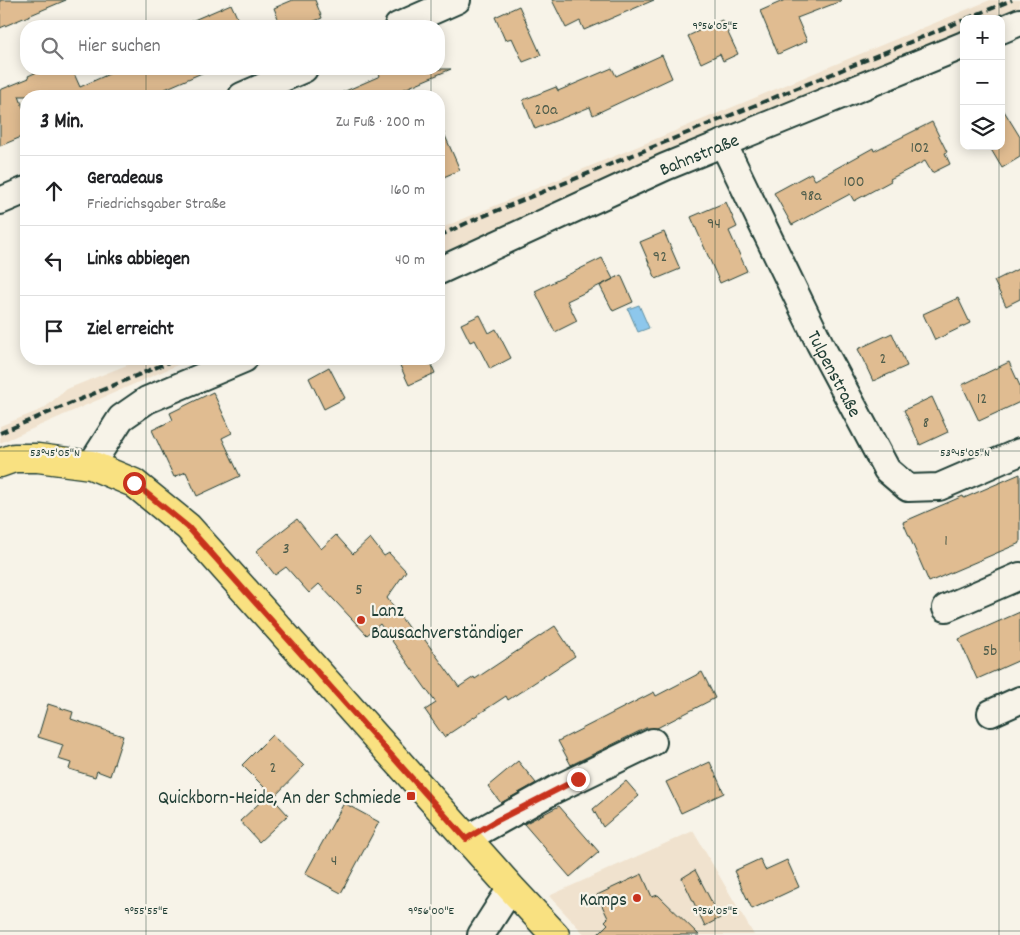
<!DOCTYPE html>
<html lang="de">
<head>
<meta charset="utf-8">
<style>
  :root { --surface:#fff; --page:#f6f6f6; --text:#202124; --muted:#757577; --line:#e0e0e0 }
  body { margin:0; font-family:Dekko,sans-serif; background:var(--page); color:var(--text) }
  .controls { position:absolute; right:15px; top:15px; display:grid; overflow:hidden; border-radius:10px; box-shadow:0 2px 12px #0003 }
  .controls button { width:45px; height:45px; display:grid; place-items:center; padding:0; border:0; border-bottom:1px solid var(--line); background:var(--surface); color:var(--text); font:25px sans-serif }
  .stop { position:absolute; width:15px; height:15px; margin:-11px; border:4px solid #c8321e; border-radius:50%; background:#fff }
  .stop.end { background:#c8321e; border-color:#fff; box-shadow:0 1px 5px #0008 }
  .list { margin:0; padding:0; list-style:none }
  h2 { display:flex; justify-content:space-between; align-items:center; height:65px; margin:0; padding:0 20px; font-size:21px }
  h2 small { font-size:16px; font-weight:400; color:var(--muted) }
  .list li { display:grid; grid-template-columns:32px 1fr auto; gap:15px; align-items:center; box-sizing:border-box; height:70px; padding:0 20px; border-top:1px solid var(--line) }
  .list b { display:block; font-size:19px; white-space:nowrap }
  .list p { margin:0; font-size:16px; white-space:nowrap; color:var(--muted) }
  .list em { font-size:16px; font-style:normal; color:var(--muted) }
  .icon { flex:none; width:28px; height:28px; fill:none; stroke:currentColor; stroke-width:2; stroke-linecap:round; stroke-linejoin:round }
  .map { position:relative; flex:none; width:1020px; height:935px; overflow:hidden }
  .search { position:absolute; background:var(--surface); box-shadow:0 2px 12px #0003; left:20px; top:20px; width:425px; height:55px; display:flex; align-items:center; gap:12px; box-sizing:border-box; padding:0 18px; border-radius:20px; color:var(--muted); font-size:19px }
  .panel { position:absolute; background:var(--surface); box-shadow:0 2px 12px #0003; left:20px; top:90px; width:425px; height:275px; border-radius:20px }
  .map>svg:first-child { display:block }
  .built { fill:#f0e2ce }
  .water { fill:#8dc7ec; stroke:#6190a2 }
  .building { fill:#e0bc91; stroke:#1f3d34 }
  .lines { fill:none; stroke-linecap:round; stroke-linejoin:round }
  .minor-casing { stroke:#1f3d34; stroke-width:30 }
  .major-casing { stroke:#1f3d34; stroke-width:31 }
  .minor { stroke:#f7f3e8; stroke-width:26 }
  .major { stroke:#f9e181; stroke-width:28 }
  .rail { stroke:#1f3d34; stroke-width:4; stroke-dasharray:8 4; stroke-linecap:butt }
  .route { stroke:#c8321e; stroke-width:6 }
  .ticks { fill:none; stroke:#1f3d34; stroke-width:1; stroke-opacity:0.45 }
  .poi-dot { fill:#c8321e; stroke:#f7f3e8; stroke-width:2 }
  .labels { text-anchor:middle; stroke-width:4.5; stroke-linejoin:round; paint-order:stroke }
  .number-label { font-size:16px; fill:#4f5d4b }
  .street-label { font-size:19px; fill:#1f3d34; stroke:#f7f3e8 }
  .poi-label { font-size:19px; fill:#1f3d34; stroke:#f7f3e8; text-anchor:end }
  .ticks-label { font-size:12px; text-anchor:middle; fill:#1f3d34; stroke:#f7f3e8; stroke-width:4.5; stroke-linejoin:round; paint-order:stroke }
</style>
</head>
<body>
<div class="map">
<svg width="1020" height="935" viewBox="0 0 1020 935">
  <rect width="100%" height="100%" fill="#f7f3e8"/>
  <filter id="ink" filterUnits="userSpaceOnUse"><feTurbulence type="fractalNoise" baseFrequency=".02" numOctaves="2"/><feDisplacementMap in="SourceGraphic" scale="10" xChannelSelector="R" yChannelSelector="G"/><feConvolveMatrix kernelMatrix="1 2 1 2 8 2 1 2 1" color-interpolation-filters="sRGB"/></filter>
  <g filter="url(#ink)">
    <path class="built" d="M990,0H1020V9L997,19H964V33L587,188L467,243L439,253V229Z
      M142,359H191L0,443V426L43,409L67,389Z
      M693,831L754,935H585L549,896Z"/>
    <path class="water" d="M639,305L649,328L638,332L628,309Z"/>
    <path class="building" d="M0,0H66L0,28Z
      M293,0H315L322,18L302,26H281L274,8Z
      M552,0H654L584,30L580,21L566,28Z
      M785,0H841V1L797,18L807,41L778,54L760,11Z
      M231,4L241,26H180Z
      M519,6L541,55L523,62L512,38L505,40L495,17Z
      M722,20L738,54L723,61L720,54L701,63L688,36Z
      M662,55L672,78L593,115L590,107L535,129L523,100L556,87L558,91L612,68L616,76Z
      M44,69H72L80,87L120,69H211L149,96H19L26,116V135L0,146V90L29,78L28,76Z
      M377,69H451L388,96H334L380,76Z
      M1001,106L1020,137V157L1002,168L989,146H1001Z
      M439,122L460,170L439,179Z
      M932,122L947,152L945,153L950,164L932,173L925,161L890,179L891,181L854,201L850,194L792,225L774,193L811,173L815,180L873,148L874,151Z
      M726,202L737,227L729,231L747,271L720,283L691,217Z
      M664,232L680,269L656,279L640,242Z
      M602,258L613,279L567,301L577,321L555,332L535,291Z
      M1020,268V299L1006,306L994,281Z
      M621,275L633,302L613,311L600,286Z
      M958,298L970,323L935,340L923,314Z
      M480,315L489,333L496,329L511,358L490,369L475,340L470,342L461,324Z
      M892,333L907,366L873,381L858,349Z
      M397,359H429L435,373L409,385Z
      M1009,362L1020,386V402L979,421L962,385Z
      M329,367L345,398L324,409L309,378Z
      M213,392L232,433L222,438L240,476L197,496L186,472L174,477L152,430L173,420L170,413Z
      M932,397L948,432L920,445L904,410Z
      M1020,474V543L929,582L903,522L963,496L964,498Z
      M297,519L321,549L336,535L353,554L370,538L384,556L389,553L406,571L387,598L412,633L417,629L459,687L474,677L475,679L555,626L575,656L508,700L506,696L444,737L425,710L436,703L380,624L367,635L319,584L309,593L286,567L275,575L256,551Z
      M1020,612V660L977,679L959,639Z
      M702,672L715,698L657,728H646L571,765L558,741L654,692L656,696Z
      M48,704L73,712L71,719L123,736L110,776L97,771L95,777L69,769L71,763L58,759L63,745L38,737Z
      M272,735L304,766L274,797L242,765Z
      M518,761L536,783L501,803L488,786Z
      M710,762L724,793L681,813L666,782Z
      M626,781L639,796L603,827L593,809Z
      M269,794L288,815L259,842L240,821Z
      M344,803L379,822L341,893L305,874Z
      M559,806L599,852L570,877L524,824Z
      M760,859L765,870L787,860L799,887L752,909L734,871Z
      M695,870L720,918L705,926L682,878Z
      M642,874L652,897L658,895L699,935H597L608,924L605,921L608,918L597,895Z"/>
    <g class="lines">
      <defs>
        <g id="minor">
          <path d="M398,26L457,0"/>
          <path d="M1001,30L1020,22"/>
          <path d="M242,96L304,69"/>
          <path id="s1" d="M723,143L820,344L887,470L908,488L939,487L1020,452"/>
          <path d="M0,201L26,190"/>
          <path id="s2" d="M439,271L665,167L964,45"/>
          <path d="M91,465L121,418L147,400L244,359"/>
          <path d="M946,608L1020,576"/>
          <path d="M991,713L1020,700"/>
          <path d="M466,839L556,789L653,742"/>
          <path d="M481,935L511,888"/>
        </g>
        <path id="major" d="M0,463L14,458H38L91,465L134,483L188,527L511,888L555,935"/>
      </defs>
      <use href="#minor" class="minor-casing"/>
      <use href="#major" class="major-casing"/>
      <use href="#minor" class="minor"/>
      <use href="#major" class="major"/>
      <path class="rail" d="M966,19L1012,0
        M439,236L469,222L964,20
        M0,433L176,359"/>
    </g>
  </g>
  <g class="lines" filter="url(#ink)">
    <path class="route" d="M134,483L188,527L466,839L496,821L578,779"/>
  </g>
  <path class="ticks" d="M146,0V26M431,0V26M715,0V935M999,0V19M146,69V96M431,69V96M999,146V935M146,359V935M431,359V935M0,451H1020M0,931H1020"/>
  <g class="poi-dot">
    <circle cx="361" cy="620" r="5"/>
    <rect x="406" y="791" width="10" height="10" rx="2.5"/>
    <circle cx="637" cy="898" r="5"/>
  </g>
  <g class="labels">
    <g class="number-label">
      <text x="546" y="114">20a</text>
      <text x="920" y="152">102</text>
      <text x="854" y="186">100</text>
      <text x="811" y="200">98a</text>
      <text x="714" y="228">94</text>
      <text x="660" y="261">92</text>
      <text x="883" y="363">2</text>
      <text x="982" y="403">12</text>
      <text x="926" y="427">8</text>
      <text x="946" y="545">1</text>
      <text x="286" y="553">3</text>
      <text x="359" y="594">5</text>
      <text x="990" y="655">5b</text>
      <text x="273" y="772">2</text>
      <text x="334" y="865">4</text>
    </g>
    <g class="street-label">
      <text dy="7" stroke="none"><textPath href="#s2" startOffset="285">Bahnstraße</textPath></text>
      <text dy="7" stroke="none"><textPath href="#s1" startOffset="256">Tulpenstraße</textPath></text>
    </g>
    <g class="poi-label">
      <text x="371" y="616" text-anchor="start">Lanz<tspan x="371" dy="22">Bausachverständiger</tspan></text>
      <text x="401" y="803">Quickborn-Heide, An der Schmiede</text>
      <text x="627" y="905">Kamps</text>
    </g>
  </g>
  <g class="ticks-label">
    <text x="715" y="29">9°56'05"E</text>
    <text x="55" y="456">53°45'05"N</text>
    <text x="965" y="456">53°45'05"N</text>
    <text x="146" y="914">9°55'55"E</text>
    <text x="431" y="914">9°56'00"E</text>
    <text x="715" y="914">9°56'05"E</text>
  </g>
</svg>
<div class="controls">
<button>+</button>
<button>−</button>
<button><svg class="icon" aria-label="layers" viewBox="0 0 24 24"><path d="M12 4l9 5-9 5-9-5zM3 14l9 5 9-5"/></svg></button>
</div>
<div class="stop" style="left:134px;top:483px"></div>
<div class="stop end" style="left:578px;top:779px"></div>
<div class="search"><svg class="icon" aria-label="search" viewBox="0 0 24 24"><circle cx="10" cy="10" r="6"/><path d="M15 15l6 6"/></svg>Hier suchen</div>
<section class="panel">
<h2>3 Min.<small>Zu Fuß · 200 m</small></h2>
<ul class="list">
<li><svg class="icon" aria-label="ahead" viewBox="0 0 24 24"><path d="M12 20V5M6 11l6-6 6 6"/></svg><div><b>Geradeaus</b><p>Friedrichsgaber Straße</p></div><em>160 m</em></li>
<li><svg class="icon" aria-label="left" viewBox="0 0 24 24"><path d="M17 20v-9H6M10 6l-5 5 5 5"/></svg><div><b>Links abbiegen</b></div><em>40 m</em></li>
<li><svg class="icon" aria-label="arrive" viewBox="0 0 24 24"><path d="M6 21V4h12l-3 4 3 4H6"/></svg><div><b>Ziel erreicht</b></div></li>
</ul>
</section>
</div>
</body>
</html>
